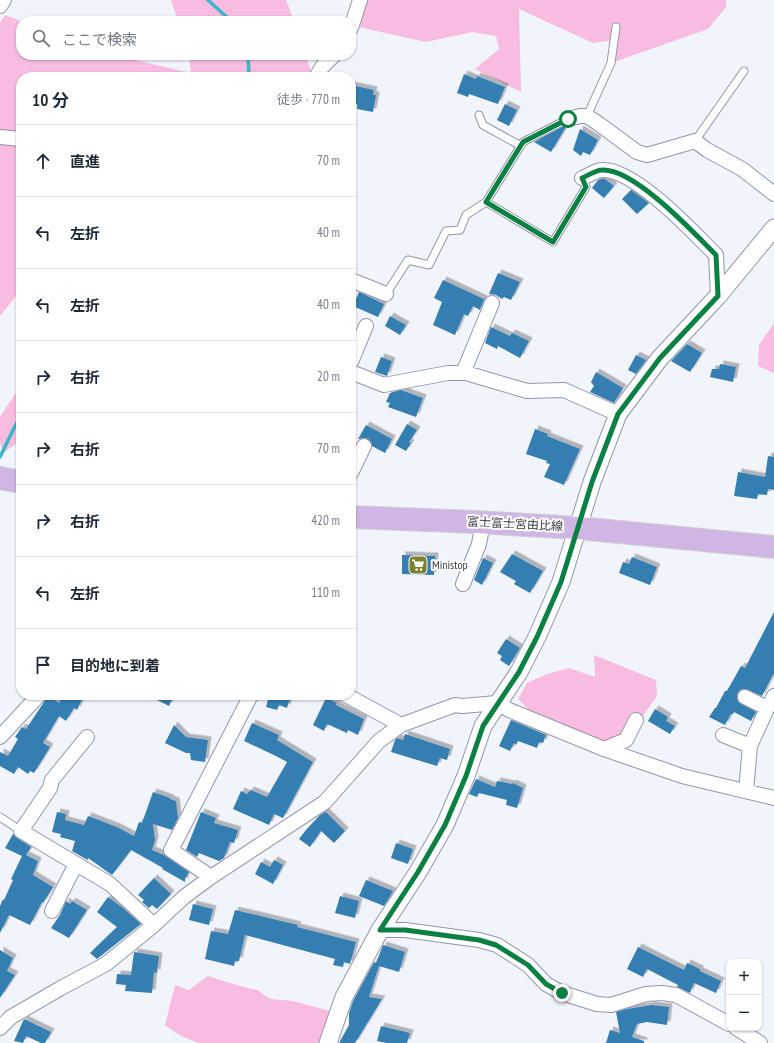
<!DOCTYPE html>
<html lang="ja">
<head>
<meta charset="utf-8">
<style>
  :root { --surface:#fff; --page:#f2f2f3; --text:#1f2937; --muted:#747a83; --line:#e0e1e3 }
  body { margin:0; font-family:"PT Sans Narrow","Noto Sans JP",sans-serif; background:var(--page); color:var(--text) }
  .controls { position:absolute; right:12px; bottom:12px; display:grid; overflow:hidden; border-radius:8px; box-shadow:0 1px 3px #0004 }
  .controls button { width:36px; height:36px; display:grid; place-items:center; padding:0; border:0; border-bottom:1px solid var(--line); background:var(--surface); color:var(--text); font:20px sans-serif }
  .stop { position:absolute; width:12px; height:12px; margin:-9px; border:3px solid #0b8043; border-radius:50%; background:#fff }
  .stop.end { background:#0b8043; border-color:#fff; box-shadow:0 1px 4px #0008 }
  .list { margin:0; padding:0; list-style:none }
  h2 { display:flex; justify-content:space-between; align-items:center; height:52px; margin:0; padding:0 16px; font-size:17px }
  h2 small { font-size:13px; font-weight:400; color:var(--muted) }
  .list li { display:grid; grid-template-columns:26px 1fr auto; gap:12px; align-items:center; box-sizing:border-box; height:72px; padding:0 16px; border-top:1px solid var(--line) }
  .list b { display:block; font-size:15px; white-space:nowrap }
  .list em { font-size:13px; font-style:normal; color:var(--muted) }
  .icon { flex:none; width:22px; height:22px; fill:none; stroke:currentColor; stroke-width:2; stroke-linecap:round; stroke-linejoin:round }
  .map { position:relative; flex:none; width:774px; height:1043px; overflow:hidden }
  .search { position:absolute; background:var(--surface); box-shadow:0 1px 3px #0004; left:16px; top:16px; width:340px; height:44px; display:flex; align-items:center; gap:10px; box-sizing:border-box; padding:0 14px; border-radius:16px; color:var(--muted); font-size:15px }
  .panel { position:absolute; background:var(--surface); box-shadow:0 1px 3px #0004; left:16px; top:72px; width:340px; height:628px; border-radius:16px }
  .map>svg:first-child { display:block }
  .green { fill:#f7bce0 }
  .lines { fill:none; stroke-linecap:round; stroke-linejoin:round }
  .stream { stroke:#3ab5c9; stroke-width:3.5 }
  .building { fill:#357eb2; filter:url(#shadow) }
  .service-casing { stroke:#9296a9; stroke-width:9 }
  .minor-casing { stroke:#9296a9; stroke-width:16 }
  .tertiary-casing { stroke:#9296a9; stroke-width:19 }
  .primary-casing { stroke:#d0d0d2; stroke-width:24 }
  .service { stroke:#fff; stroke-width:7 }
  .minor { stroke:#fff; stroke-width:14 }
  .tertiary { stroke:#fff; stroke-width:17 }
  .primary { stroke:#cfb6e4; stroke-width:22 }
  .route { stroke:#0b8043; stroke-width:5 }
  .labels { text-anchor:middle; stroke-width:4; stroke-linejoin:round; paint-order:stroke }
  .street-label { font-size:12px; fill:#3a3c43; stroke:#fff }
  .poi-label { font-size:12px; fill:#3a3c43; stroke:#fff; text-anchor:start }
</style>
</head>
<body>
<div class="map">
<svg width="774" height="1043" viewBox="0 0 774 1043">
  <defs>
    <filter id="shadow"><feDropShadow dx="3.5" dy="-3.5" stdDeviation="0" flood-color="#0004"/></filter>
  </defs>
  <rect width="100%" height="100%" fill="#f2f4fc"/>
  <path class="green" d="M171,0H286L294,21H178Z
    M366,0H726V7L708,29L611,63L615,40L593,43L519,9L521,92L475,69L499,49L496,36L472,32L426,42L358,27Z
    M5,15L21,21V55H113L191,73L189,55H305L313,77H21V290L0,316V23Z
    M774,323V373L758,366L759,345Z
    M21,385V440L3,453L0,442V417Z
    M594,655L656,680L657,696L620,749L529,710L518,699L527,683L547,674L569,668L595,677Z
    M208,976L243,987L257,990L270,999L293,1001L330,1011L318,1043H198L179,1035L165,1025L175,985L189,990Z"/>
  <g class="lines">
    <path class="stream" d="M208,0L231,21
      M248,55L249,77
      M0,457L16,424L21,417"/>
  </g>
  <path class="building" d="M464,74L476,79L477,76L505,87L498,104L469,94L468,97L457,93Z
    M351,85L374,90L373,95H376L373,112L357,109V104L351,103Z
    M505,104L517,110L509,126L497,120Z
    M564,126L566,127L551,152L534,142Z
    M580,129L598,140L590,155L583,152L581,156L573,150Z
    M602,179H605L614,186L604,198L592,188L598,180Z
    M631,190L649,203L637,214L622,199Z
    M498,273L520,282L511,300L504,297L502,299L496,295L489,294Z
    M443,280L484,299L480,310L473,306L468,316L464,314L455,335L433,325L442,302L434,298Z
    M359,292L384,304L378,317L353,306Z
    M390,316L406,325L400,335L385,326Z
    M491,327L510,336L512,333L529,341L520,358L498,346L497,349L485,343Z
    M687,344L702,353L690,372L671,361Z
    M636,355L646,360L636,374L628,370Z
    M381,357L392,361L387,376L375,372Z
    M720,364L736,367L733,382L710,377L712,369H719Z
    M596,372L623,388L614,403L590,392L594,386L591,382Z
    M401,390L423,398L416,417L388,407L390,403L386,402L390,393Z
    M407,424L417,430L409,442L411,443L406,451L395,445Z
    M366,425L392,439L385,453L372,446L371,442L368,439L364,438L358,439Z
    M535,429L548,434L547,436L580,449L564,485L544,477L550,464L546,463L547,461L526,454Z
    M768,456L774,457V490L768,489L767,495L758,494L757,499L734,496L738,472L765,477Z
    M512,554L543,571L530,593L514,584L516,581L500,572Z
    M402,555L435,556L434,575L402,574Z
    M632,557L657,567L650,585L619,573L623,562L629,564Z
    M483,558L493,563L482,585L474,580Z
    M774,612V673L762,696L745,689L740,690L737,694V698L738,702L756,712L751,721L734,712L733,714H731L725,725L709,717L715,708H716L725,691H727L741,666L745,668Z
    M506,639L520,648L509,666L500,660L502,656L497,653Z
    M63,695H84L77,710L74,708L66,721L59,716L43,743L50,747L34,773L30,771L28,774L18,767L14,774L0,766V752L8,756L18,739L15,737L22,727L26,729L48,696L59,703Z
    M147,695H174L169,706Z
    M269,695H291L287,708L279,705L277,710L266,707Z
    M326,698L337,703L336,705L364,719L358,735L348,730L347,733L327,724L324,731L313,725Z
    M655,709L668,717L666,721L675,726L670,734L648,721Z
    M511,720L546,735L543,743L539,742L537,748L518,741L516,745L514,743L510,751L499,746Z
    M252,723L279,735L277,740L313,762L283,818L274,814L269,825L233,809L241,791L247,794L251,790L267,797L287,762L276,756L244,741Z
    M174,725L186,737L208,740L205,762L191,760L190,753H186L165,743Z
    M405,734L450,749L447,760L440,758L437,766L391,752L395,740L397,738L403,740Z
    M476,779L495,787L497,781L512,784L513,783L523,788L517,808L506,805L507,800L479,793L477,797L469,794Z
    M153,792L170,798V799L176,801L178,818L172,830L153,824L155,840L152,850L164,855L189,872L185,879V882L162,869L163,868L131,850L112,875L88,858V860L84,858L72,851L75,841L60,837L61,834L52,832L57,812L66,814L65,820L84,825L88,816L117,827L134,836L139,822L142,823Z
    M201,812L216,818L214,823L238,830L234,843L230,842L224,858L219,861L199,853L197,857L186,850Z
    M326,812L345,831L334,843L321,831L310,847L299,839L306,830L320,815Z
    M13,834L17,838L31,847L26,855L38,861L33,875L53,887L43,903L42,902L30,925L9,915L0,933V906L3,899L4,900L13,880L11,879L22,856L5,848Z
    M396,843L413,849L408,864L391,858Z
    M274,860L283,865L273,884L255,874L261,862L270,867Z
    M154,878L171,894L157,909L152,905L149,908L142,902L144,900L138,895Z
    M366,880L393,891L384,906L359,896Z
    M340,896L359,901L355,918L335,913Z
    M108,897L123,908L141,924L97,959L90,953L117,927L97,912Z
    M66,901L70,904L72,901L87,910L69,938L51,928L60,915Z
    M193,904L213,909L209,925L189,920Z
    M235,910L298,925L297,927L356,942L350,964L344,962L343,967L333,965L335,959L245,935L239,961H235L234,966L205,959L211,931L228,934Z
    M383,945L405,952L399,972L379,966L369,997L382,999L355,1043H339L349,1025V1013L353,1001L374,962L376,963Z
    M638,947L684,970L687,963L700,969V971L721,981L716,993L694,983L690,993L677,987L678,985L647,969L643,977L627,969Z
    M0,950L13,958L7,971L15,975L0,998Z
    M134,952L159,956L157,973L154,972L152,993L125,991L126,985L116,984L117,974L131,975Z
    M652,1005L669,1007L667,1025L647,1022L637,1024L632,1037L644,1041V1043H606L610,1030L620,1033L616,1012L627,1009Z
    M24,1019L51,1032L45,1043H41L26,1036L23,1043L14,1041Z
    M381,1026L410,1033L407,1043H387L377,1041Z"/>
  <g class="lines">
    <defs>
      <path id="service" d="M479,115L483,125L521,146
        M587,116L611,63L616,27
        M695,141L744,71
        M486,202L553,242L586,187L582,178
        M386,294L408,260L429,265L446,231L460,230L466,215L486,202L523,142L568,119
        M0,817L21,831"/>
      <path id="minor" d="M0,6L4,0
        M351,28L360,0
        M316,77L322,67L334,55
        M568,119L580,116H587L599,124L637,152L647,155L695,141L707,150L742,169L774,194
        M0,137L21,139
        M582,178C588,176 596,170 602,170C634,168 694,233 716,255L718,296
        M351,280L386,294
        M351,362L366,326
        M351,372L384,385L448,373H466L527,391L564,390L618,414
        M463,373L492,303
        M351,473L364,446
        M463,584L479,544L483,522
        M346,695L401,725
        M745,697L767,708
        M723,735L750,746
        M0,737L39,695
        M87,737L52,780L50,788L21,831L110,884L154,925
        M604,749L626,740L636,720
        M746,791L750,746L766,711L774,696
        M211,877L171,850L251,695
        M52,911L76,864
        M380,930H405L479,940L497,945L528,965L546,984L562,993L597,1004L611,1005L646,994L662,993L676,995L729,1024
        M0,1028L11,1017L61,988L106,964L154,925L184,897L211,877L325,802L379,741L401,725L455,705L462,706L497,703L509,710L604,749L682,776L774,798
        M736,1028L760,1043"/>
      <path id="tertiary" d="M328,1043L344,997L380,930L418,872L445,825L466,776L483,726L519,672L537,637L561,582L592,482L618,414L660,358L718,296L774,228"/>
      <path id="primary" d="M0,478L21,482
        M351,517L476,522L578,528L774,547"/>
    </defs>
    <use href="#service" class="service-casing"/>
    <use href="#minor" class="minor-casing"/>
    <use href="#tertiary" class="tertiary-casing"/>
    <use href="#primary" class="primary-casing"/>
    <use href="#service" class="service"/>
    <use href="#minor" class="minor"/>
    <use href="#tertiary" class="tertiary"/>
    <use href="#primary" class="primary"/>
  </g>
  <g class="lines">
    <path class="route" d="M562,993L546,984L528,965L496,945L479,940L405,930H380L418,872L445,825L466,776L483,726L519,672L537,637L561,582L592,482L618,414L660,358L718,296L716,255C694,233 634,168 602,170C596,170 587,176 582,178L586,187L553,242L486,202L523,142L568,119"/>
  </g>
  <defs>
    <symbol id="supermarket-square" viewBox="-11 -11 22 22"><rect x="-9" y="-9" width="18" height="18" rx="4" fill="#7c822c" stroke="#fff"/><path d="M-6-5.5h2.5l.6 2H6L4.5 2H-2.5L-4.4-4H-6ZM-1.5 3.2a1.3 1.3 0 1 0 .1 0ZM3 3.2a1.3 1.3 0 1 0 .1 0Z" fill="#fff"/></symbol>
  </defs>
  <g fill-rule="evenodd">
    <use href="#supermarket-square" x="407" y="554" width="22" height="22"/>
  </g>
  <g class="labels">
    <g class="street-label">
      <text transform="translate(515 524) rotate(3)" y="4">富士富士宮由比線</text>
    </g>
    <g class="poi-label">
      <text x="432" y="569">Ministop</text>
    </g>
  </g>
</svg>
<div class="controls">
<button>+</button>
<button>−</button>
</div>
<div class="stop" style="left:568px;top:119px"></div>
<div class="stop end" style="left:562px;top:993px"></div>
<div class="search"><svg class="icon" aria-label="search" viewBox="0 0 24 24"><circle cx="10" cy="10" r="6"/><path d="M15 15l6 6"/></svg>ここで検索</div>
<section class="panel">
<h2>10 分<small>徒歩 · 770 m</small></h2>
<ul class="list">
<li><svg class="icon" aria-label="ahead" viewBox="0 0 24 24"><path d="M12 20V5M6 11l6-6 6 6"/></svg><div><b>直進</b></div><em>70 m</em></li>
<li><svg class="icon" aria-label="left" viewBox="0 0 24 24"><path d="M17 20v-9H6M10 6l-5 5 5 5"/></svg><div><b>左折</b></div><em>40 m</em></li>
<li><svg class="icon" aria-label="left" viewBox="0 0 24 24"><path d="M17 20v-9H6M10 6l-5 5 5 5"/></svg><div><b>左折</b></div><em>40 m</em></li>
<li><svg class="icon" aria-label="right" viewBox="0 0 24 24"><path d="M7 20v-9h11M14 6l5 5-5 5"/></svg><div><b>右折</b></div><em>20 m</em></li>
<li><svg class="icon" aria-label="right" viewBox="0 0 24 24"><path d="M7 20v-9h11M14 6l5 5-5 5"/></svg><div><b>右折</b></div><em>70 m</em></li>
<li><svg class="icon" aria-label="right" viewBox="0 0 24 24"><path d="M7 20v-9h11M14 6l5 5-5 5"/></svg><div><b>右折</b></div><em>420 m</em></li>
<li><svg class="icon" aria-label="left" viewBox="0 0 24 24"><path d="M17 20v-9H6M10 6l-5 5 5 5"/></svg><div><b>左折</b></div><em>110 m</em></li>
<li><svg class="icon" aria-label="arrive" viewBox="0 0 24 24"><path d="M6 21V4h12l-3 4 3 4H6"/></svg><div><b>目的地に到着</b></div></li>
</ul>
</section>
</div>
</body>
</html>
